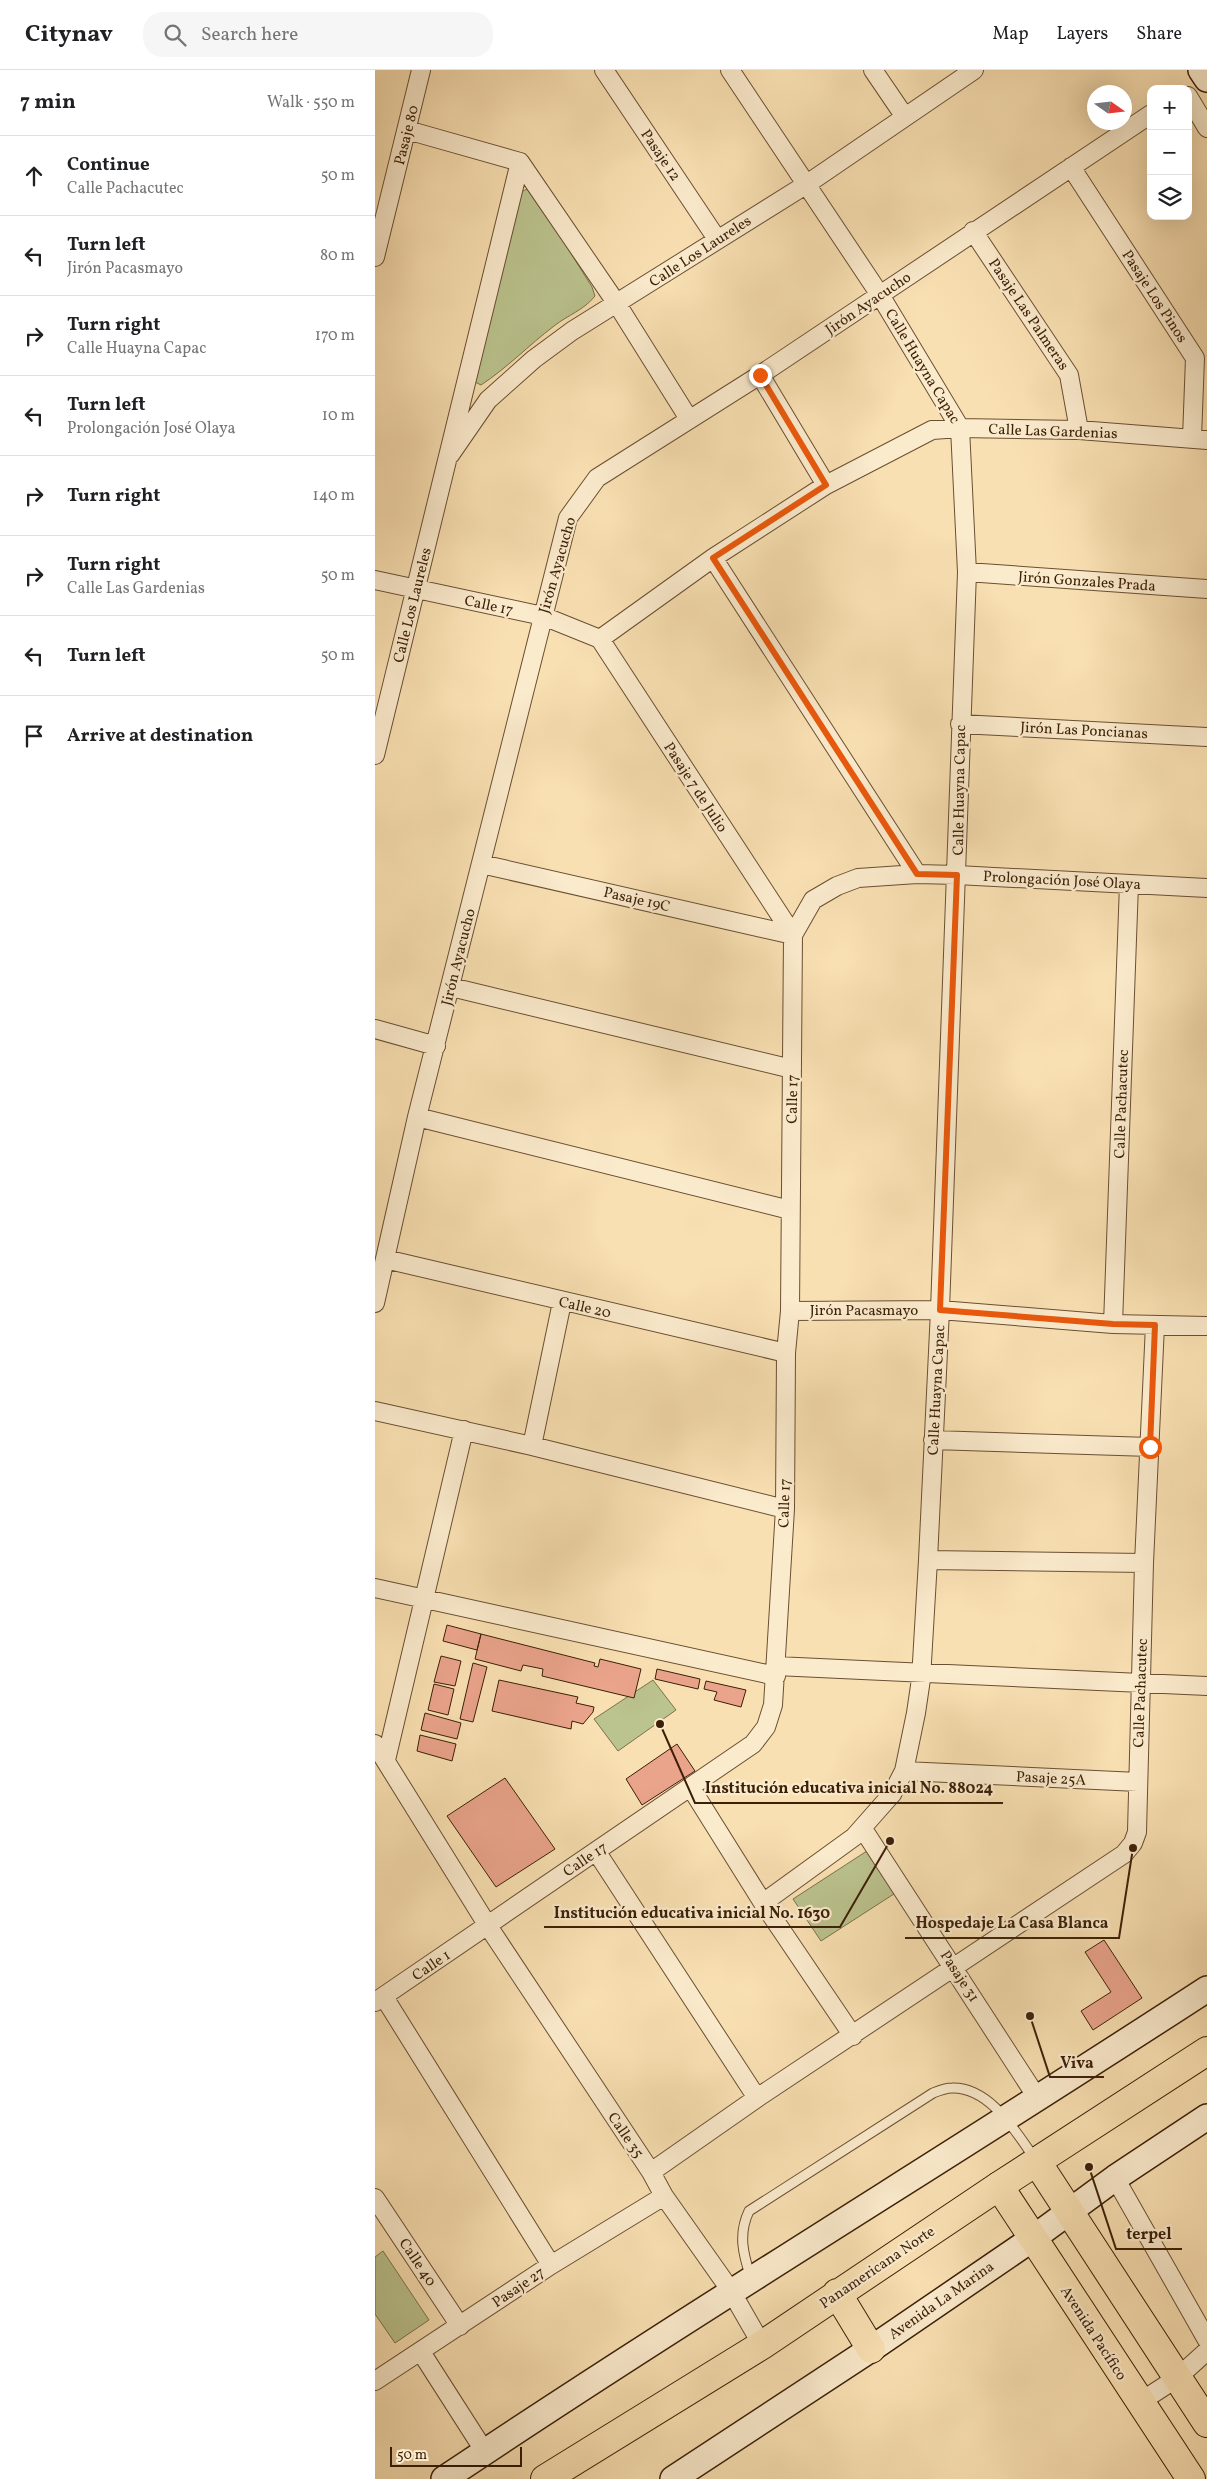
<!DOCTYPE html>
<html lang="en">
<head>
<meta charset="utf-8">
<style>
  :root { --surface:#fff; --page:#f6f6f6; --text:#202124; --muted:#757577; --line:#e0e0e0 }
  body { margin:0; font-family:Vollkorn,serif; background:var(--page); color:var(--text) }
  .controls { position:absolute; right:15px; top:15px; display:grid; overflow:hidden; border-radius:10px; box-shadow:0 5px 20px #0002 }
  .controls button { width:45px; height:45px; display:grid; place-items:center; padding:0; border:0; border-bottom:1px solid var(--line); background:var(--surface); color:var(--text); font:25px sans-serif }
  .compass { position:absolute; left:712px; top:15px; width:45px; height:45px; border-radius:50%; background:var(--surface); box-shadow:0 5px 20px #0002; rotate:104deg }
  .scale { position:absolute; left:15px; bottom:12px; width:132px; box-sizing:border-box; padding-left:5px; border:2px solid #3b1f07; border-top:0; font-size:14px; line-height:18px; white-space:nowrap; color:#3b1f07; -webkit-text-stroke:4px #fbebcd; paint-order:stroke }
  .stop { position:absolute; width:15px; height:15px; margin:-11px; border:4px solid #ea580c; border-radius:50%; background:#fff }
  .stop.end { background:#ea580c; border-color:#fff; box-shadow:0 1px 5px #0008 }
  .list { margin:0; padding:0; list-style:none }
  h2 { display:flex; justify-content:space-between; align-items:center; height:65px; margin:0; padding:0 20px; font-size:21px }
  h2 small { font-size:16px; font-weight:400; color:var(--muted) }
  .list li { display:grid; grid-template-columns:32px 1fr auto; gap:15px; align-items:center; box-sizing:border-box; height:80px; padding:0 20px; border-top:1px solid var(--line) }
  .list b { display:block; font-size:19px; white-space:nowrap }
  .list p { margin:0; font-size:16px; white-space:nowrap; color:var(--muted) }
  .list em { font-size:16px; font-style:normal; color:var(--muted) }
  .icon { flex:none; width:28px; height:28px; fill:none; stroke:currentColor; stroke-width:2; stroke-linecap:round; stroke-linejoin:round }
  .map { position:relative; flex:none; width:832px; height:2409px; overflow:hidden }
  header { display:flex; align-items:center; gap:30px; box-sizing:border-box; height:70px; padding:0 25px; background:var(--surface); border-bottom:1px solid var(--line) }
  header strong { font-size:24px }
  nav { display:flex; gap:28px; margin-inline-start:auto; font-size:18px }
  .search { width:350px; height:45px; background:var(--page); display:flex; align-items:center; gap:12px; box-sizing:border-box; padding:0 18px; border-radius:20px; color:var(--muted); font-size:19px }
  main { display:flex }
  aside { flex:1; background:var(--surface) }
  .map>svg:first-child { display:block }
  .green { fill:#bbc38e; stroke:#7b714a }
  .building { fill:#eba48c; stroke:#3b1f07 }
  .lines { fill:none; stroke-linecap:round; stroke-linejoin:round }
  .service-casing { stroke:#6a4f32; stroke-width:11 }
  .minor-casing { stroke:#6a4f32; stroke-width:20 }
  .secondary-casing { stroke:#3b1f07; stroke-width:28 }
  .primary-casing { stroke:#3b1f07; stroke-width:30 }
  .trunk-casing { stroke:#3b1f07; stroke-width:30 }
  .service { stroke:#fbebcd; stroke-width:9 }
  .minor { stroke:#fbebcd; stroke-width:18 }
  .secondary { stroke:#fbebcd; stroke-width:25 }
  .primary { stroke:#f9e0b2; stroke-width:28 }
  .trunk { stroke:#f9e0b2; stroke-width:28 }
  .route { stroke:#ea580c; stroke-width:6 }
  .labels { text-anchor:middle; stroke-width:4.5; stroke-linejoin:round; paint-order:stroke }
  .street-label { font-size:15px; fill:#3b1f07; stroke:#fbebcd }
  .leader { fill:none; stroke:#3b1f07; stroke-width:2 }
  .callout-dot { fill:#3b1f07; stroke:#fbebcd; stroke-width:2 }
  .callout-label { font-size:16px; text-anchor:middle; font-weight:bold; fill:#3b1f07; stroke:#fbebcd; stroke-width:4.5; stroke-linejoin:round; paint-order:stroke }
</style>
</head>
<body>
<header>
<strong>Citynav</strong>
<div class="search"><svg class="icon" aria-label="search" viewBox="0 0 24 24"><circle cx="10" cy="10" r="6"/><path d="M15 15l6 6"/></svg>Search here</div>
<nav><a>Map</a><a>Layers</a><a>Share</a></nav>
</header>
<main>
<aside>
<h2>7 min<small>Walk · 550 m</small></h2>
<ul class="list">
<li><svg class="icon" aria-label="ahead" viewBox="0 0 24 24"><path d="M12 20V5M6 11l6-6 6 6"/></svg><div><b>Continue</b><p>Calle Pachacutec</p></div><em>50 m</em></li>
<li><svg class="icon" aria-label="left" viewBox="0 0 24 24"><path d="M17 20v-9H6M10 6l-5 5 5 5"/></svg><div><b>Turn left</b><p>Jirón Pacasmayo</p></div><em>80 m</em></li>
<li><svg class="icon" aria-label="right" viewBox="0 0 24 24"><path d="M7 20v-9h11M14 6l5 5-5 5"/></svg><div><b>Turn right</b><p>Calle Huayna Capac</p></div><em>170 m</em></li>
<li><svg class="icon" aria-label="left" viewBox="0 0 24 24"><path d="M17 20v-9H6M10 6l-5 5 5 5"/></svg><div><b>Turn left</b><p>Prolongación José Olaya</p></div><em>10 m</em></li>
<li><svg class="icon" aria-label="right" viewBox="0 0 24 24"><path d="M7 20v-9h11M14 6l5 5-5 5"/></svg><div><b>Turn right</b></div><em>140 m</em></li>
<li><svg class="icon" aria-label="right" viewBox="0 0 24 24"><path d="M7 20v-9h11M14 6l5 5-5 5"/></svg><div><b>Turn right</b><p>Calle Las Gardenias</p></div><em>50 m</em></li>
<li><svg class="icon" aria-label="left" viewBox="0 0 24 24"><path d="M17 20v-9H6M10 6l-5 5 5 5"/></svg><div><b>Turn left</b></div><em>50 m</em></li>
<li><svg class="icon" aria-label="arrive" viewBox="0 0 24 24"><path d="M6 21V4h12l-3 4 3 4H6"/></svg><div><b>Arrive at destination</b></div></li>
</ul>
</aside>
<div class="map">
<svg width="832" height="2409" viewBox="0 0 832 2409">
  <rect width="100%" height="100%" fill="#f9e0b2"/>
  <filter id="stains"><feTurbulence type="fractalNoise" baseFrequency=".004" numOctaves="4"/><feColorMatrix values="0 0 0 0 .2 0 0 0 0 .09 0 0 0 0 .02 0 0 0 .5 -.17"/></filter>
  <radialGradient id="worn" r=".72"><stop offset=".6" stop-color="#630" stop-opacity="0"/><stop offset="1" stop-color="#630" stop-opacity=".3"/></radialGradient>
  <path class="green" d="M152,119L158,123L217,217L220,226C209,240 193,245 179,256C154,275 132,298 106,315L98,311L142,124Z
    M278,1610L301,1640L243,1681L219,1649Z
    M495,1779L522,1822L446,1871L418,1829Z
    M8,2181L54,2250L20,2273L0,2244V2187Z"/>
  <path class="building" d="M72,1555L106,1564L102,1580L68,1571Z
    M106,1564L220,1593L219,1596L223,1597L225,1589L266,1599L259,1628L167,1606L168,1599L148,1595L146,1601L100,1589Z
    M66,1586L86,1591L80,1616L59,1612Z
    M98,1593L112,1597L98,1652L85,1649Z
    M282,1599L325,1609L323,1619L280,1609Z
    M124,1610L203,1627L201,1633L219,1637L218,1642L208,1654L197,1651L196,1659L117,1641Z
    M331,1611L371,1620L366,1637L339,1630L342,1622L329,1619Z
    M59,1614L79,1619L73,1645L53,1640Z
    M50,1643L86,1653L82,1669L46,1660Z
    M45,1665L81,1674L77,1691L42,1681Z
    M302,1674L320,1701L267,1735L251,1709Z
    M130,1708L180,1779L121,1817L72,1746Z
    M729,1870L767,1928L718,1960L706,1941L736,1922L710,1882Z"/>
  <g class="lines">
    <defs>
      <path id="service" d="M376,2208C368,2184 363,2164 374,2141L558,2023C563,2021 571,2018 577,2018C615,2017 641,2062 660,2089"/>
      <path id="minor" d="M229,0L342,169
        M355,0L505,225L585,358L592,502L565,1240L553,1490L546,1609L541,1643L529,1701L517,1724L479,1767L388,1833
        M498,0L530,47
        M813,26L832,58
        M32,60L145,92L242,234L314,349
        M696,97L820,288L817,368
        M598,161L694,305L704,360
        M0,187L46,0
        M385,305L451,415
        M75,385L113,330L159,289L197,261L432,114L599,0
        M338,488L542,804
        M592,502L832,519
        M0,510L168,546L225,569
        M225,569L338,488L451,415L557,360L585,358L704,360L832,370
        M225,569L418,865
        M585,654L832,667
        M0,685L145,92
        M106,794L418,865
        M418,865L438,830L462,816L483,808L542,804L582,805L832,818
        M76,917L417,999
        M0,959L61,976
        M42,1047L415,1140
        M10,1189L411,1283
        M0,1233L42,1047L193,448L222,408L385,305L776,44
        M415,1241L565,1240L738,1254L832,1256
        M738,1254L754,814
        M0,1341L157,1376L410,1439
        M558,1370L775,1377
        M157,1376L187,1232
        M553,1490L769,1493
        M0,1518L401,1606
        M401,1596L832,1616
        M0,1674L113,1856L276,2102L289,2126L356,2221L387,2275
        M11,1690L89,1360
        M529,1701L763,1712
        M316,1718L388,1833L478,1966
        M488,1759L663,2029
        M221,1781L382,2028
        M9,1927L176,2195
        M0,1932L378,1674L391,1657L398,1635L410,1439L411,1283L415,1241L418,865
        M276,2102L382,2028L749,1784L758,1773L762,1762L769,1493L780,1255
        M740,2108L832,2270
        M0,2128L85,2256
        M46,2282L110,2382
        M0,2311L176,2195L289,2126
        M765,2332L802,2308L832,2281"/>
      <path id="secondary" d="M826,0L832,9
        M69,2409C320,2241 579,2084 832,1919
        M298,2409L496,2279L657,2169L740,2108L832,2047"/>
      <path id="primary" d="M662,2092L832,2353
        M624,2116L816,2409"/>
      <path id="trunk" d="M462,2223L496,2279
        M170,2409L387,2275L624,2116L832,1981"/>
    </defs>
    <use href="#service" class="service-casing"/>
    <use href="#minor" class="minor-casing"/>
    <use href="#secondary" class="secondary-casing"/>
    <use href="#primary" class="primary-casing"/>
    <use href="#trunk" class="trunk-casing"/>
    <use href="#service" class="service"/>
    <use href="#minor" class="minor"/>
    <use href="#secondary" class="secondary"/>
    <use href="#primary" class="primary"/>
    <use href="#trunk" class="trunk"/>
  </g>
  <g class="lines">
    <path class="route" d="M385,305L451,415L338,488L542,804L582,805L565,1240L738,1254L780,1255L775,1377"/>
  </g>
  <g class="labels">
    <g class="street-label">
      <text transform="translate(31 65) rotate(-76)" y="5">Pasaje 80</text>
      <text transform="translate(286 85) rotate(56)" y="5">Pasaje 12</text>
      <text transform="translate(325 181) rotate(-33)" y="5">Calle Los Laureles</text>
      <text transform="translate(780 226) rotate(57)" y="5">Pasaje Los Pinos</text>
      <text transform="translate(493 233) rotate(-34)" y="5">Jirón Ayacucho</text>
      <text transform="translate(654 244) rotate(56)" y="5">Pasaje Las Palmeras</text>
      <text transform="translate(548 296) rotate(59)" y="5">Calle Huayna Capac</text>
      <text transform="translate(678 361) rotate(2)" y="5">Calle Las Gardenias</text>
      <text transform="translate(182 495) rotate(-74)" y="5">Jirón Ayacucho</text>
      <text transform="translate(712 511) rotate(4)" y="5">Jirón Gonzales Prada</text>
      <text transform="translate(37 535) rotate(-76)" y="5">Calle Los Laureles</text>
      <text transform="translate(114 535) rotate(12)" y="5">Calle 17</text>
      <text transform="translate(709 660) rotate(3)" y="5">Jirón Las Poncianas</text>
      <text transform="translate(321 717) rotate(57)" y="5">Pasaje 7 de Julio</text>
      <text transform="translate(584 720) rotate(-89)" y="5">Calle Huayna Capac</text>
      <text transform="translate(687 810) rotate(3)" y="5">Prolongación José Olaya</text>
      <text transform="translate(262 829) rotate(13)" y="5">Pasaje 19C</text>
      <text transform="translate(83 887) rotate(-76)" y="5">Jirón Ayacucho</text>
      <text transform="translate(417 1029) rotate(-89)" y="5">Calle 17</text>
      <text transform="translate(746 1034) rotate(-88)" y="5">Calle Pachacutec</text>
      <text transform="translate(210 1237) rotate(13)" y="5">Calle 20</text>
      <text x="489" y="1245">Jirón Pacasmayo</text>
      <text transform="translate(561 1320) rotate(-87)" y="5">Calle Huayna Capac</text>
      <text transform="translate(409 1433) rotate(-88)" y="5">Calle 17</text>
      <text transform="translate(765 1623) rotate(-88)" y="5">Calle Pachacutec</text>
      <text transform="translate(676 1708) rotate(3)" y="5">Pasaje 25A</text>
      <text transform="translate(210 1789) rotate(-34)" y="5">Calle 17</text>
      <text transform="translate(56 1895) rotate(-34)" y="5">Calle 1</text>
      <text transform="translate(585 1906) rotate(57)" y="5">Pasaje 31</text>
      <text transform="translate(251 2065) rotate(56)" y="5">Calle 35</text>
      <text transform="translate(43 2192) rotate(56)" y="5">Calle 40</text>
      <text transform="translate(502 2197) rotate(-34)" y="5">Panamericana Norte</text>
      <text transform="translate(143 2217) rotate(-34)" y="5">Pasaje 27</text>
      <text transform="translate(566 2230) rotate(-35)" y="5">Avenida La Marina</text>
      <text transform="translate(719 2263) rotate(57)" y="5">Avenida Pacífico</text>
    </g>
  </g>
  <path class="leader" d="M285 1654L320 1733H628M515 1771L465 1857H169M758 1778L744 1868H530M655 1946L675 2007H729M714 2097L741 2179H807"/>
  <g class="callout-dot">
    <circle cx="285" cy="1654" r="5"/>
    <circle cx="515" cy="1771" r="5"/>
    <circle cx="758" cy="1778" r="5"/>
    <circle cx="655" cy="1946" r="5"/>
    <circle cx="714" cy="2097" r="5"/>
  </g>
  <g class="callout-label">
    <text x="474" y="1723">Institución educativa inicial No. 88024</text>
    <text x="317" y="1848">Institución educativa inicial No. 1630</text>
    <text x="637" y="1858">Hospedaje La Casa Blanca</text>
    <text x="702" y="1998">Viva</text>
    <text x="774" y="2169">terpel</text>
  </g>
  <rect width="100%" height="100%" filter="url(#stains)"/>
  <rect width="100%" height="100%" fill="url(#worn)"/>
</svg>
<div class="controls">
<button>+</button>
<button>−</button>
<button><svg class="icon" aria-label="layers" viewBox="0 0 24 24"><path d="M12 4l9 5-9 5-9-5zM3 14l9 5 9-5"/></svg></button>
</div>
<svg class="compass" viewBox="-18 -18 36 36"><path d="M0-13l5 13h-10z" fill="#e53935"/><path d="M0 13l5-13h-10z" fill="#757577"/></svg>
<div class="scale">50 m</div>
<div class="stop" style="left:775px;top:1377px"></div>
<div class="stop end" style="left:385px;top:305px"></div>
</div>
</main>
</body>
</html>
